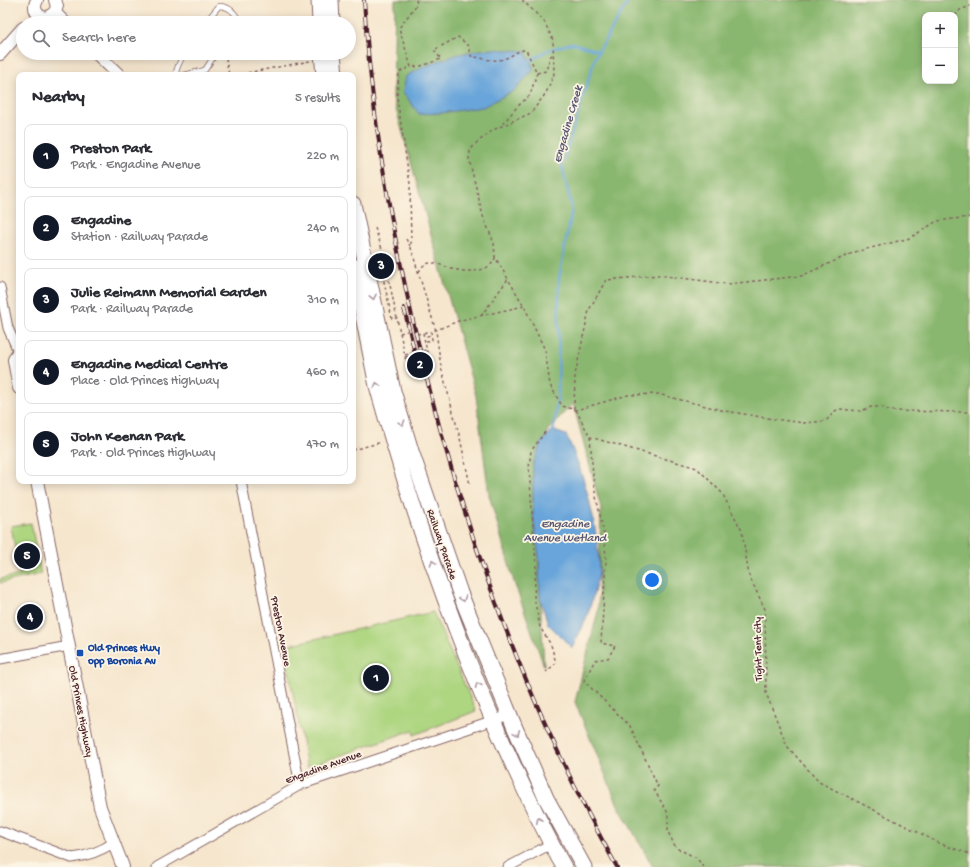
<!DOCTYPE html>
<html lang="en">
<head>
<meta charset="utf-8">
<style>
  :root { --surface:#fff; --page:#f7f7f7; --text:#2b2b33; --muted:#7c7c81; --line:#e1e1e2; --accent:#111827 }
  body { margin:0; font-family:"Gochi Hand",sans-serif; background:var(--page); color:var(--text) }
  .controls { position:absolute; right:12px; top:12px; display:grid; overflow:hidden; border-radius:8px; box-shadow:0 2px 10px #0003 }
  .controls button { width:36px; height:36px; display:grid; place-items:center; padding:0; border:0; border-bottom:1px solid var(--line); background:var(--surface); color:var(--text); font:20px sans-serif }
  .you { position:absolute; left:652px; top:580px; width:14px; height:14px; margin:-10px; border:3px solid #fff; border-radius:50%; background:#1a73e8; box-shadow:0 0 0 6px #1a73e833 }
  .badge { display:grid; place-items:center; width:26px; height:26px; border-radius:50%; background:var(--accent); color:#fff; font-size:13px; font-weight:700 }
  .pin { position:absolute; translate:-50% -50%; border:2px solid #fff; box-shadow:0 1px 4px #0006 }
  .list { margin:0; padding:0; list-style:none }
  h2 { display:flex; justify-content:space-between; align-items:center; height:52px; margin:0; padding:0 16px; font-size:17px }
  h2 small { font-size:13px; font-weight:400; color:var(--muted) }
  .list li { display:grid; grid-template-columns:26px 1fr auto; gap:12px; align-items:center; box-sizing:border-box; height:64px; margin:0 8px 8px; padding:0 8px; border:1px solid var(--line); border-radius:8px }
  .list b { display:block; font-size:15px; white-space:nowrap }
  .list p { margin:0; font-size:13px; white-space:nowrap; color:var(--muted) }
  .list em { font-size:13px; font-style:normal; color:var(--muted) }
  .icon { flex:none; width:22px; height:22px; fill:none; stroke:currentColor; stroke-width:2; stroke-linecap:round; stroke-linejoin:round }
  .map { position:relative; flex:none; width:970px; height:867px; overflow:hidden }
  .search { position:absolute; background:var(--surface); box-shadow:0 2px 10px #0003; left:16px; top:16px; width:340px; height:44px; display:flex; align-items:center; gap:10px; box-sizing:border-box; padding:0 14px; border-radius:22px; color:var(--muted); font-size:15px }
  .panel { position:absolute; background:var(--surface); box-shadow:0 2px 10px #0003; left:16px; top:72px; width:340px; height:412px; border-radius:8px }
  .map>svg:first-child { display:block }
  .green { fill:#aed681; stroke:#7c7a56 }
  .forest { fill:#8ab76f; stroke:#6a6b4d; fill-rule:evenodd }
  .water { fill:#69a5da; stroke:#5a6282 }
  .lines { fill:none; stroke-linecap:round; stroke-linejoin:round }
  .stream { stroke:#69a5da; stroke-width:2.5 }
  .service-casing { stroke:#866564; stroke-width:6 }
  .minor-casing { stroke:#866564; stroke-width:11 }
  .tertiary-casing { stroke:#866564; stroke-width:14 }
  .trunk-casing { stroke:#866564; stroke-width:17 }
  .path { stroke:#866564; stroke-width:1.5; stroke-dasharray:3 3; stroke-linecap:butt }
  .service { stroke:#fff; stroke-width:4.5 }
  .minor { stroke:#fff; stroke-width:9 }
  .tertiary { stroke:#fff; stroke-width:12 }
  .trunk { stroke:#fff; stroke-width:15 }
  .rail-casing { stroke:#4a1f2b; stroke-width:4 }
  .rail { stroke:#fcf5e5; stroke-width:2.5; stroke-dasharray:8; stroke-linecap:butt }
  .path-bridge { stroke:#866564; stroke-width:1.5; stroke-dasharray:3 3; stroke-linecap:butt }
  .oneway { stroke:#ae9aa0 }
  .transit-dot { fill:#1a4fb4; stroke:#fcf5e5; stroke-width:1.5 }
  .labels { text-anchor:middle; stroke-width:3.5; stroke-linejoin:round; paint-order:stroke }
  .street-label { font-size:11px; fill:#4a1f2b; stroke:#fcf5e5 }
  .transit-label { font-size:11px; font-weight:bold; fill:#164399; stroke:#fcf5e5; text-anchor:start }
  .water-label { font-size:12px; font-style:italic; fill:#565571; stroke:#fcf5e5 }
</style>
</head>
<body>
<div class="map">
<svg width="970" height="867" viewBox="0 0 970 867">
  <rect width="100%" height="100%" fill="#fcf5e5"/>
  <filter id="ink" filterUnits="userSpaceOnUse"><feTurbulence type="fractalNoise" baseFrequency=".025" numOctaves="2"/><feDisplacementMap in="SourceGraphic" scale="8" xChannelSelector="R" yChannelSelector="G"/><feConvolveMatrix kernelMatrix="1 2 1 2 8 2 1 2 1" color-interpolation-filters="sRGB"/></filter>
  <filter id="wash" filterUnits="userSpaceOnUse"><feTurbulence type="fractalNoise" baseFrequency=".012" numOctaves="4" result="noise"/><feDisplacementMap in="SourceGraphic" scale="16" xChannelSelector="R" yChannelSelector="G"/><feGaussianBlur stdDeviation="0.9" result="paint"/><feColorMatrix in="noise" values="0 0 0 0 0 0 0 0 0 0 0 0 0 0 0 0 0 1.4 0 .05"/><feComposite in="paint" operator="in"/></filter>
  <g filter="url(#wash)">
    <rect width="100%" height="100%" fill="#f6e6ce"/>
    <path class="green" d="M376,256H383L386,275L379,276Z
      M31,523L41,574L0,583V579L20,575L11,526Z
      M433,612L476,711L414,735L413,730L307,767L284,646Z"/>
    <path class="forest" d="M395,0H970V867H653L618,805L575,702L598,611L601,508L573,403L547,431L538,557L544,666L514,582L489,495L476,396L393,98ZM925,15H955V81H925Z"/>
    <path class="water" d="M492,49L525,51L534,69L515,90L483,107L441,113L419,114L403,92L406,76C434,61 460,51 492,49Z
      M552,430L566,435C584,470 599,530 599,571C599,576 596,583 595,589C589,613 584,626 572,648L548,624L540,599L539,558L533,516V464L541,443Z"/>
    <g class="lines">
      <path class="stream" d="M530,61L548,50L572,43L599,51
        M553,433L558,394L559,278L572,209L562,165L595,58L629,0"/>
    </g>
  </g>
  <g filter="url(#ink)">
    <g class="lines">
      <defs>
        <path id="service" d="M205,23L219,6C228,6 234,11 238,19L237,23
          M175,75L178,66L184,53
          M184,75L205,70L216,53"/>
        <path id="minor" d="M0,287L8,328L18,351
          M241,481L300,785
          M0,659L69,646
          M0,831L72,858C87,856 101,851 113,843
          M157,867L300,785L509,715
          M508,867L551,844"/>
        <path id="tertiary" d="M37,0C32,9 37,17 47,18L55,12L57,6L55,0
          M55,13L65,23
          M96,53L119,75
          M0,54L23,28
          M19,350L14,360L19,388
          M37,481L100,807L123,867"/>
        <path id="trunk" d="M319,0L320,23
          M331,0L332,23
          M322,53L324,75
          M333,53L335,75
          M353,204L393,391L411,451L460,593L515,728L546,798L584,867
          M353,266L377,386L387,421C419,531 457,640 504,745C523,786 541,827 564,867"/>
      </defs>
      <use href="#service" class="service-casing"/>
      <use href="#minor" class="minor-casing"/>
      <use href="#tertiary" class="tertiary-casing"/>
      <use href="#trunk" class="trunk-casing"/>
      <path class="path" d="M416,0L417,4L399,28L411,67L421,66L441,59L434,50L458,37L469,46L471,56C482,58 496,63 506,58C514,55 517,50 526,50L537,73L530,95L517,107L500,127
        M522,0L544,21L553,40L554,74L546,93L531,113L493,130L475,144L470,151L469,159L483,216L494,243L495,257L524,306L545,350L550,385L562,406L576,410L628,395L658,394L725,411L774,419L804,423L826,421L835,411L839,409L861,411L871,407H881L891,411L970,412
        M955,16L960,10L970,6
        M225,53L229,75
        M408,68L399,72L397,97L410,184L411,248L436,331L441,367L460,438L470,485
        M537,73L546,71L550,57L553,54
        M236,75L310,61
        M375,228L383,252L406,361
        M406,239L410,246
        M419,272C421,267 425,263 431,263C438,263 445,267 452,269C464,272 490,274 495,258
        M381,278L383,277L392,319L397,318
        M481,316L508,279
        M400,333L407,331
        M423,333L428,356
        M424,333L426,332L427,336L431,335
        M417,334L423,333
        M426,341L432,340L431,332L461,320L524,306
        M406,357L413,356
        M574,409L575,375L589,310L606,280L658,275L728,284L801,276L855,252L910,238L937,221L970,217
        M576,410L590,437L697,468L722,493L742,531L749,576L765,609L766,693L787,746L819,782L941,844L970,854
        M545,432L531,451L529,468L536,566L534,597L540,627L551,645L556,663L546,672
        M590,437L594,487L604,534L606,559L601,643L615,646L608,658L595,660L584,681L630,726L658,786L654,790L668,813V832L676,848L697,858L703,867
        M353,450L382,442"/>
      <use href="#service" class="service"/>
      <use href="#minor" class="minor"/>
      <use href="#tertiary" class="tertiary"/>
      <use href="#trunk" class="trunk"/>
      <defs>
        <path id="rail" d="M364,0C371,113 390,224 416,334C459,519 524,701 617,867
          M404,308L420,374"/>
      </defs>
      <use href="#rail" class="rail-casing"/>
      <use href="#rail" class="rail"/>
      <path class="path-bridge" d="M405,355L427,350"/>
    </g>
    <defs><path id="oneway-chevron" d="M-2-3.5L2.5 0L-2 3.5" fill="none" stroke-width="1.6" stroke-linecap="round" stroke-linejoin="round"/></defs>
    <g class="oneway">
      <use href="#oneway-chevron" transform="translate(373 297) rotate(78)"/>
      <use href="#oneway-chevron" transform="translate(377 385) rotate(-104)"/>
      <use href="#oneway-chevron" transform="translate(402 423) rotate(72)"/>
      <use href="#oneway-chevron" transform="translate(433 563) rotate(-108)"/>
      <use href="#oneway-chevron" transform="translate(463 599) rotate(69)"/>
      <use href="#oneway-chevron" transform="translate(478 685) rotate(-113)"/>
      <use href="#oneway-chevron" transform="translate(517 733) rotate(66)"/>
      <use href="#oneway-chevron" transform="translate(539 820) rotate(-116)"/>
    </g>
  </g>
  <rect class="transit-dot" x="76" y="649" width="8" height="8" rx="2"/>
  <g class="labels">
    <g class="street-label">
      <text transform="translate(443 544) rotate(71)" y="4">Railway Parade</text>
      <text transform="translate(282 631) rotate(79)" y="4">Preston Avenue</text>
      <text transform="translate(757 649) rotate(-91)" y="4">Tight Tent city</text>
      <text transform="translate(82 711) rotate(79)" y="4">Old Princes Highway</text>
      <text transform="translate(323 766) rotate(-20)" y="4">Engadine Avenue</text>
    </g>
    <g class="transit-label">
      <text x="88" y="651">Old Princes Hwy<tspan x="88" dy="13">opp Boronia Av</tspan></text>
    </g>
    <g class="water-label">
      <text transform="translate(567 124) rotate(-74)" y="4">Engadine Creek</text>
      <text x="565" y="527">Engadine<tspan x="565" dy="14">Avenue Wetland</tspan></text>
    </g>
  </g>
</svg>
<div class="controls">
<button>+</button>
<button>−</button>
</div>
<div class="you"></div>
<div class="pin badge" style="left:376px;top:678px">1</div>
<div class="pin badge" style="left:420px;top:365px">2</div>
<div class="pin badge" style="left:381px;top:266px">3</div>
<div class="pin badge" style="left:30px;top:617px">4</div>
<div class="pin badge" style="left:27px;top:556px">5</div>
<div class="search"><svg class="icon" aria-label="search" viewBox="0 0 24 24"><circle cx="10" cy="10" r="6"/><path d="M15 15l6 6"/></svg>Search here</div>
<section class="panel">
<h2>Nearby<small>5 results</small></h2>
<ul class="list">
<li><span class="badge">1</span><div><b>Preston Park</b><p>Park · Engadine Avenue</p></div><em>220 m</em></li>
<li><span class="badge">2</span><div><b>Engadine</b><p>Station · Railway Parade</p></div><em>240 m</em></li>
<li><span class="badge">3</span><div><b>Julie Reimann Memorial Garden</b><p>Park · Railway Parade</p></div><em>310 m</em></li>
<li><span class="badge">4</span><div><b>Engadine Medical Centre</b><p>Place · Old Princes Highway</p></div><em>460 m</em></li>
<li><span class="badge">5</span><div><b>John Keenan Park</b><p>Park · Old Princes Highway</p></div><em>470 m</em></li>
</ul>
</section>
</div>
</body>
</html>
